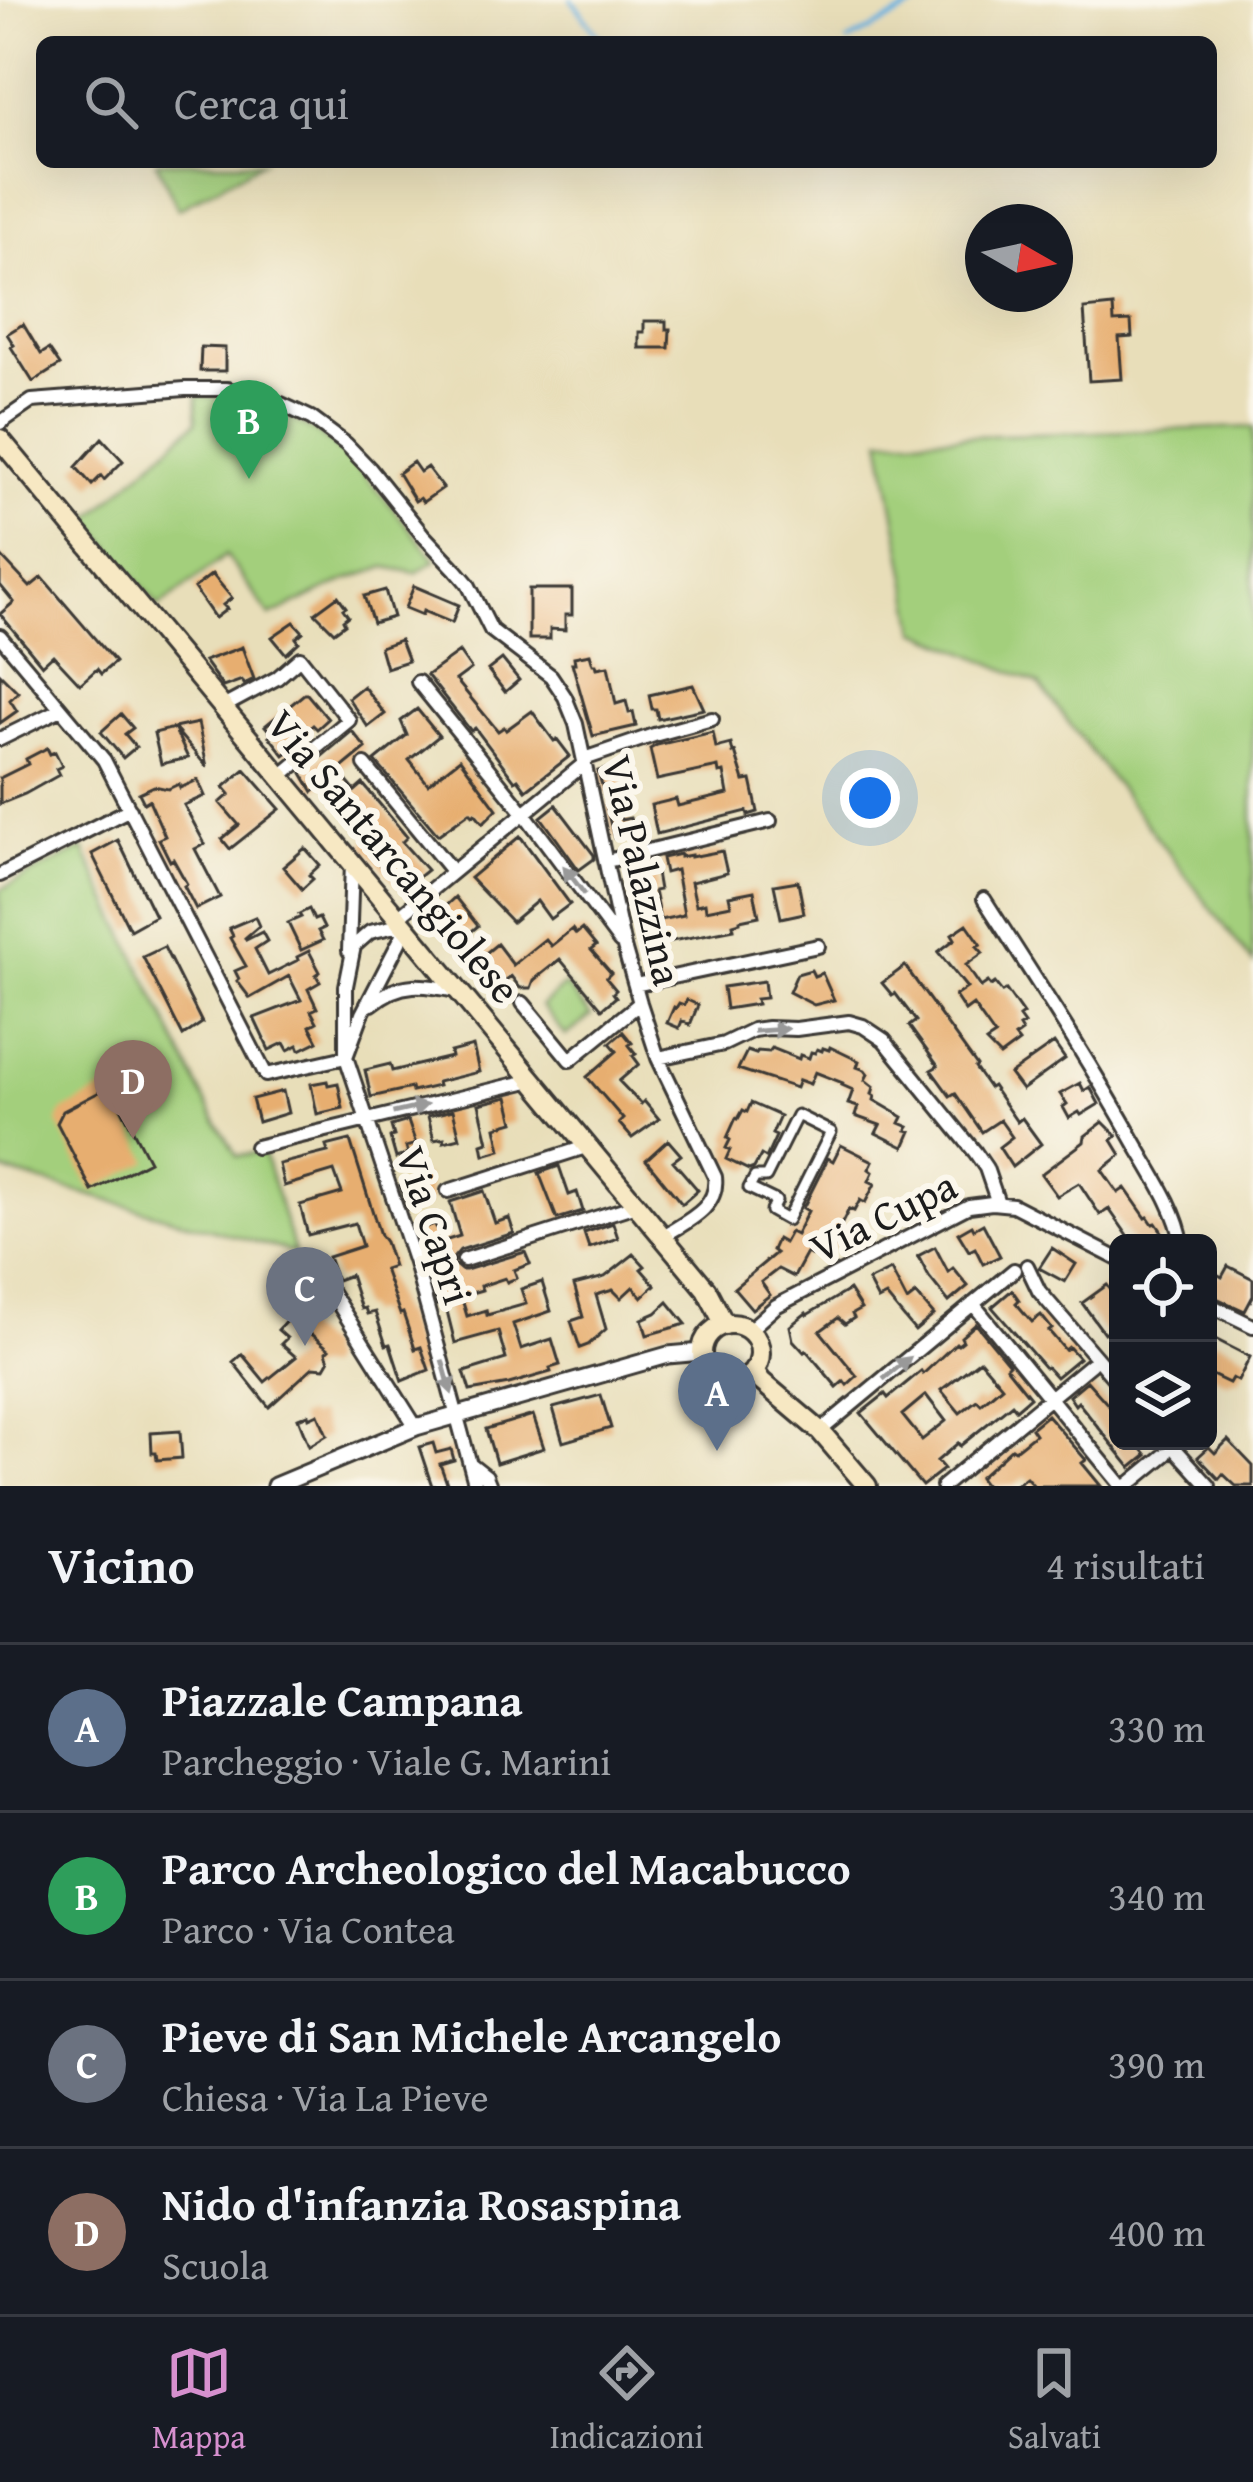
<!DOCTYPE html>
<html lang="it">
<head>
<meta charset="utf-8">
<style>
  :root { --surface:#171b24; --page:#242831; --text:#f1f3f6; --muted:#9ea1a6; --line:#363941; --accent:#d690ce }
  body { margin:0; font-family:"Gentium Book Plus",serif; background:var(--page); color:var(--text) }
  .controls { position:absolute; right:36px; bottom:36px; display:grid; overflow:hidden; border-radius:18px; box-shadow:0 12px 48px #0002 }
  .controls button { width:108px; height:108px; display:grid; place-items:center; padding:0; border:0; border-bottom:3px solid var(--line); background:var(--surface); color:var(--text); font:60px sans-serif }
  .compass { position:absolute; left:965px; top:204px; width:108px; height:108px; border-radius:50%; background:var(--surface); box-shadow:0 12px 48px #0002; rotate:99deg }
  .you { position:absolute; left:870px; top:798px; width:42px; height:42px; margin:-30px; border:9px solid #fff; border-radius:50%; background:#1a73e8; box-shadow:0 0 0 18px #1a73e833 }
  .badge { display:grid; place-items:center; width:78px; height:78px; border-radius:50%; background:var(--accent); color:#fff; font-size:39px; font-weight:700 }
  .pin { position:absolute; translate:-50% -99px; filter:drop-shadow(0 3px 6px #0008) }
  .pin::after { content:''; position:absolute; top:63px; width:42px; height:36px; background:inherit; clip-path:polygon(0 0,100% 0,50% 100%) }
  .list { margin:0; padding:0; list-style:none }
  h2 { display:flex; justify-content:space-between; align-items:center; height:156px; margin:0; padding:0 48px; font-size:51px }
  h2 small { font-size:39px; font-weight:400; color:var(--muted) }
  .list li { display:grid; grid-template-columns:78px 1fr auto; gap:36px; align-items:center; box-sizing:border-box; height:168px; padding:0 48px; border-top:3px solid var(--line) }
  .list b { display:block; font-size:45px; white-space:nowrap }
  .list p { margin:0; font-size:39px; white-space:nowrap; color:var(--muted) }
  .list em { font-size:39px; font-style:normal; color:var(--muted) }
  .icon { flex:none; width:66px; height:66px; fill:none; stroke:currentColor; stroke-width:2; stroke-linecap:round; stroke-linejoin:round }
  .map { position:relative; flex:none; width:1253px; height:1486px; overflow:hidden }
  .search { position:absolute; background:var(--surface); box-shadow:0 12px 48px #0002; left:36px; right:36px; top:36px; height:132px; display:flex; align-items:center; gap:30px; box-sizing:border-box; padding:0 42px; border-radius:18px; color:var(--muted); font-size:45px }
  .sheet { height:828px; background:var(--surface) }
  nav { display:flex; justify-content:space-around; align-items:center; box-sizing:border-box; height:168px; border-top:3px solid var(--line); background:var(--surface); font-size:33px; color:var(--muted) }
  nav a { display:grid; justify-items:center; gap:6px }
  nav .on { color:var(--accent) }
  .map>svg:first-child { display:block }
  .green { fill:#a3cf7b; stroke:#60764c; stroke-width:3 }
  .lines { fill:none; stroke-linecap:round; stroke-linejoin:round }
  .stream { stroke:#67b2e0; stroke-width:4.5 }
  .building { fill:#e7ae6f; fill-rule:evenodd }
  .pedestrian-casing { stroke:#3b3934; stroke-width:15 }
  .minor-casing { stroke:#3b3934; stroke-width:18 }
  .tertiary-casing { stroke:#3b3934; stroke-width:21 }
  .secondary-casing { stroke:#3b3934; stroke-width:24 }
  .pedestrian { stroke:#fff; stroke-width:9 }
  .minor { stroke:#fff; stroke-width:12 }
  .tertiary { stroke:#fff; stroke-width:15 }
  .secondary { stroke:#f7e8c3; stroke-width:18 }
  .oneway { fill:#999 }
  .labels { text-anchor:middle; stroke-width:12; stroke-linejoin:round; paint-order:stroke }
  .street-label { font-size:42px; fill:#1c1c1c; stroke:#fbf7ec }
</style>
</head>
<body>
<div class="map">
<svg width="1253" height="1486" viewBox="0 0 1253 1486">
  <rect width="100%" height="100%" fill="#fbf7ec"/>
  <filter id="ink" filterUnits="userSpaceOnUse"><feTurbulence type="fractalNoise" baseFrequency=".00833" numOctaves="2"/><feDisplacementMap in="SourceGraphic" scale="24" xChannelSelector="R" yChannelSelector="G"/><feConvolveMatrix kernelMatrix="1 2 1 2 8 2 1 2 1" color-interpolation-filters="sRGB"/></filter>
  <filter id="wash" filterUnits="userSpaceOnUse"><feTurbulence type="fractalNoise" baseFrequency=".004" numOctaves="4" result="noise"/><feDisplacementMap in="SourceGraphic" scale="48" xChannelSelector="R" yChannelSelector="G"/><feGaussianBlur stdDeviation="2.7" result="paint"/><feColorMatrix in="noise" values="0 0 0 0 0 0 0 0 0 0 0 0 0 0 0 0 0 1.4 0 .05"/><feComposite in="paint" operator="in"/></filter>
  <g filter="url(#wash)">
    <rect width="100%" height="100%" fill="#e8deb9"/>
    <path class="green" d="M156,162H262L178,209Z
      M197,395C248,400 305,417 343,454C377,486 406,525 436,560L416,573L386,567L349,579L270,616L226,555L159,607L88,520L196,422Z
      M1253,427V963L1039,684L917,631L881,439Z
      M83,848L209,1109L237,1156L263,1152L295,1253L0,1170V890Z
      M565,985L591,1016L566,1036L541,1006Z"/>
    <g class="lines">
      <path class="stream" d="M572,0L603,42
        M848,42L927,0"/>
    </g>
    <g id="blocks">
      <path class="building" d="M1113,306L1114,322L1131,321L1132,337L1119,338L1122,379L1089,381L1084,309Z
        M644,321H666V329H670L669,348H639V332H644Z
        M23,324L41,354L49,349L60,365L33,382L11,347L14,345L7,334Z
        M201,347L225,348V371H200Z
        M102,438L123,461L104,480L101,476L92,485L76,467Z
        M413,462L420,472L427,467L443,488L423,502L420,498L415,501L398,473Z
        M0,555L30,587L42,577L115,662L101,674L97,669L80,684L53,655L42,665L0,614L14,602L0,585Z
        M212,574L232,598L223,605L227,609L215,618L194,588Z
        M414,586L459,605L452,623L423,611L422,615L405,608Z
        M529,589H572V615H565V630L550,629V639H529Z
        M385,590L393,617L373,623L364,596Z
        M338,596L346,607L343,609L348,616L343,620L345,624L334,632L315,613Z
        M294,622L303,632L296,638L299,642L286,654L272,637Z
        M400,640L408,661L386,668L380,647Z
        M242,647L254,679L244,684L242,680L223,687L204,661Z
        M459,652L471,669L456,680L498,731L504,727L506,730L532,711L554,741L557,739L570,756L526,790L518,779L515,781L475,728L471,731L427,675Z
        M590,654L593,664H596L597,668L608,666L616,704L626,701L629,713L633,712L636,726L593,736L572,663H575L574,657Z
        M502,659L519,680L505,692L488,670Z
        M0,674L18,692L10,700L17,711L0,723Z
        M693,685L704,709L658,719L656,709H652L649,695Z
        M363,686L385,714L368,727L348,698Z
        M304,694H307L328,719L317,729L313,725L292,743L294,747L284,755L269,736L272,734L265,726Z
        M417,709L439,736L409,760L428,784L460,759L497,809L483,823L475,813L473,815L470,812L438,835L375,761L407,735L401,721Z
        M121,714L133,728L125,734L136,747L123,758L101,732Z
        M198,723L200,732L207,767L174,728Z
        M174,728L188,758L161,764L154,733Z
        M352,731L366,748L338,771L355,791L363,784L407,837L402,842L427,870L412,882L410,878L399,887L362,845L374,834L336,788L335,789L327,780L313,792L302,773Z
        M713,732L716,748L731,744L733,753L735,752L744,781L751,780L758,812L748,815L747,811L657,834L651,805L676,799L678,806L728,794L724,772L719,773L718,767L657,780L650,749L657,745Z
        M47,748L50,754L55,752L62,766L56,769L59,775L25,794L0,804V778L28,764L26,759Z
        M620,765L626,787L604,793L598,771Z
        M245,769L280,809L230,849L222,839L239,825L220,803L230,794L224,787Z
        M198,780L205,796L184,805L205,844L195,849L220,897L196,909L184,886L187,884L173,859L170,861L159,839L165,836L149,800L144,803L139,793L154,786L168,789L179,784L180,788Z
        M616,803L621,820L630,818L634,833L614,838L606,806Z
        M556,805L594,855V859L579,870L541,817Z
        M520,836L570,904L550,919L537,901L512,922L470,878Z
        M118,840L155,916L130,930L92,854Z
        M305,848L320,865L309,875L313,879L302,889L283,867Z
        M722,851L727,873L691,882L696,905L705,903L706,910L731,905L729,896L754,891L759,916L740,920V922L733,924L734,929L667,942V939L660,940L659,937L640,940L628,872L655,867L659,890L654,891L660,920L684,915L676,870L665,873L662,858L680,854V857L691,855V857Z
        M798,881L804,913L781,918L774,885Z
        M455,897L478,926L468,934L465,930L458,935L454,929L451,933L437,914Z
        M309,909L314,920L319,918L324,928L318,931L323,940L301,950L288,923L301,917L299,914Z
        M255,917L259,926L245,938L246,940L262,932L267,941L255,949L268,975L298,960L297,957L309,951L320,972L316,975L320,982L308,989L317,1008L311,1011L317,1022L310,1026L318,1041L300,1050L298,1045L288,1050L284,1043L269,1050L254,1018L301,1000L289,976L250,998L237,981L239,979L235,971L246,966L230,938L233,936L229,928Z
        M967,924L981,944L977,946L983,953L966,965L981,987L988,982L991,986L995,983L1002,992L1006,990L1023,1014L1019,1017L1024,1024L1019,1027L1022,1032L1015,1037L1019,1042L1000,1056L986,1042L995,1036L973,1005L965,1011L955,996L967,988L938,952L955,939L952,934Z
        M572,929L576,934L582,929L596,946L591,950L611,973L606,978L616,990L613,993L616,997L602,1009L560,959L534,980L531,988H520L511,976L502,983L481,957L497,944L513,965L545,939L551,946Z
        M164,947L202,1023L183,1036L143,957Z
        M905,966L977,1066L975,1068L989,1088L992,1086L1017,1122L1022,1118L1041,1144L1012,1167L999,1147L1012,1137L1000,1120L982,1132L955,1093L950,1096L931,1070L938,1066L909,1026L916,1021L895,993L892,995L882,983Z
        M811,970L814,976L822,973L834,1000L814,1005L789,992L797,974Z
        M764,981L766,998L756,999L757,1004L726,1009L723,987Z
        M687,1000L698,1005L690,1025L682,1021L679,1028L667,1023L674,1007L676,1008L679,1003L684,1005Z
        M623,1032L632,1043L629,1045L636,1054L633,1056L639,1064L619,1081L641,1104L644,1101L659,1119L632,1138L619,1123L623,1119L587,1077L617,1051L610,1043Z
        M1054,1043L1065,1059L1022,1090L1010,1074Z
        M473,1046L479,1072L437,1082L438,1086L412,1092L411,1088L371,1097L365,1070L390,1064L392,1071L451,1057L450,1052Z
        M830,1047L859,1061L857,1067L865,1070L868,1074L865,1080L874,1087L872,1094L875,1096L874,1100L903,1117L900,1123L909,1127L907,1130L911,1131L904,1147L876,1133L880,1125L855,1116L858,1107L848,1104L853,1090L842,1085L843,1083L815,1072L810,1084L799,1080L796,1088L738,1069L747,1051L756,1054L757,1051L769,1052L772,1048L799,1059L800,1055L809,1058L811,1052L815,1053L817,1049L822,1051L823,1048L829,1050Z
        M327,1081L328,1085L338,1083L343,1108L317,1114L311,1084Z
        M1080,1083L1084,1091L1090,1087L1099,1104L1081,1115L1079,1112L1069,1118L1063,1107L1067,1104L1060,1094Z
        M109,1087L112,1090L149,1161L92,1191L57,1123L63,1111Z
        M283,1091L288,1113L258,1122L252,1099Z
        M508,1097L514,1122L496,1127L501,1150L484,1155L482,1144L488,1142L479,1104Z
        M751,1103L780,1116L772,1134L776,1136L766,1158L761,1155L754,1168L749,1170L726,1159L730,1150L726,1148L730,1140L727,1138L736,1118L738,1119L743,1110L747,1112Z
        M453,1110L460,1138L444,1142V1138L434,1140L428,1116Z
        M408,1121L416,1144L406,1147L408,1154L396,1158L390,1137L394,1136L391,1126Z
        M1103,1122L1117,1136L1112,1140L1121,1155L1102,1170L1118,1193L1125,1188L1146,1218L1148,1217L1153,1224L1156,1223L1165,1236L1154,1243H1133L1109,1209L1100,1215L1079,1183L1057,1196L1041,1174L1084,1142L1085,1136Z
        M350,1140L380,1235L385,1242L393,1266L384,1269L400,1314L403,1313L415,1349L421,1347L429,1370L402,1381L390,1344L386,1345L375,1312L367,1314L365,1308L361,1309L350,1275L336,1280L328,1257L362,1246L355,1223L308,1235L300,1205L342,1193L334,1171L284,1186L279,1164L328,1152L326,1146Z
        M668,1140L681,1155L673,1161L698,1190L682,1204L646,1160Z
        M841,1145L873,1161L869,1169L873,1172L869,1181L875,1184L865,1203L860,1200L854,1211L849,1209L837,1233L843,1236L837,1247L829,1243L824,1252L816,1248L812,1256L807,1253L794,1277L778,1269L761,1282L770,1295L752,1309L734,1288L776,1253L772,1250L777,1239L784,1243L790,1232L796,1235L808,1211L803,1208L828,1158L833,1161Z
        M559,1166L569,1195L577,1192L583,1211L557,1219L539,1173Z
        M425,1176L431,1201L408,1209L400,1185Z
        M484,1191L495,1223L509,1218L514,1233L460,1250L454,1257V1264L461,1270H466L525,1252L530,1264L514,1270L517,1278L507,1282L505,1278L481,1286L482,1290L461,1296L467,1316L486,1310L487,1315L526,1304L521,1289L542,1282L551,1311L513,1324L521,1349L552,1339L560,1365L550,1368L551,1372L509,1384L470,1391L464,1372L506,1359L498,1331L455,1343L445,1303L437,1305L430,1277L438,1275L432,1253L424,1256L415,1230L435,1224L441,1242L460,1236L450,1202Z
        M613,1223L618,1238L589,1248L584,1233Z
        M983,1224L1000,1256L983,1264L975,1248L969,1251L958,1233L972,1225L974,1229Z
        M935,1247L948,1272L953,1268L968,1286L949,1302L929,1277L918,1256Z
        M1052,1248L1076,1264L1065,1282L1039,1268Z
        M634,1254L645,1266L641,1269L655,1285L642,1297L633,1287L621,1298L613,1290L596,1295L606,1329L588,1345L580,1348L571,1321L583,1317L574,1285L605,1277Z
        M1228,1266L1253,1279V1296L1245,1311L1208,1294V1269L1222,1277Z
        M891,1270L907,1301L916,1294L934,1315L915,1331L886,1296L878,1300L868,1281Z
        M1107,1285L1118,1299V1323L1104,1333L1082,1303Z
        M849,1290L861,1309L852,1314L854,1318L845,1324L838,1318L820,1331L857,1376L847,1385L844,1381L837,1387L806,1350L804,1352L793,1340L790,1326L806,1313L807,1315Z
        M1012,1290L1019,1300L1016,1303L1032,1322L1041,1315L1052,1329L1049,1331L1065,1350L1069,1347L1079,1358L1056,1377L1047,1367L1045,1368L992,1307Z
        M668,1302L686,1324L647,1335L642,1319L656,1313Z
        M290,1317L329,1349L326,1352L329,1361L325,1368L313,1367L269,1407L233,1362L242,1354L265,1382L296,1357L281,1344L287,1338L278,1330Z
        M976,1324L1009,1364L1006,1367L1030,1397L1016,1409L1012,1404L960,1446L958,1443L937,1461L944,1469L922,1486L861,1413L885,1394L888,1398L921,1371L923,1374L956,1343L958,1345L963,1341L961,1337ZM980,1360L1002,1386L981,1404L977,1400L960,1413L941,1390ZM926,1395L946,1421L922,1440L902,1415Z
        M1215,1339L1250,1357L1238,1381L1232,1378L1229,1383L1208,1373V1354Z
        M1087,1381L1118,1416V1441H1135L1147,1455L1131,1468L1078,1402L1075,1405L1069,1396Z
        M601,1395L611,1428L563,1442L553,1408Z
        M308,1414L309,1418L318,1414L327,1435L309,1446L298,1418Z
        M533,1415L544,1448L496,1463L486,1429Z
        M1047,1415L1086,1460L1082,1463L1101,1486H1034L1026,1477L1014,1486H985L979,1478L1012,1448L1015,1450L1035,1434L1031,1428Z
        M180,1431L182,1458L157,1460L156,1453H152L151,1433Z
        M1228,1440L1253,1466V1486H1236L1223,1474L1219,1479L1198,1457L1209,1447L1215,1453Z
        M433,1443L436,1453L451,1449L454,1460L440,1464L448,1486H432L419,1447Z"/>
    </g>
  </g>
  <g filter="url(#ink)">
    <use href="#blocks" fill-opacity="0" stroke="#3b3934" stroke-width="3"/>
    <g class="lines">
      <defs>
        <path id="pedestrian" d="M797,1115L831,1132L787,1220L771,1211L776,1201L749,1188L755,1177H766Z"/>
        <path id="minor" d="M0,423L32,401L185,389H227L281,404L311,418L346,444L370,469L423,535L456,570L468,584L491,630L551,676L565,697L576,724L624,947L640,1003L658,1058L715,1177C719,1209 685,1222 662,1237
          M0,636L104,760L266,1075L346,1057
          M418,682L524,813L620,942
          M223,707L277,678L300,658L349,720L281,776
          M0,739L61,709
          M584,759L654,735L712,719
          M365,765L452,871
          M607,861L770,821
          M0,875L130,809
          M984,899C1036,980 1088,1059 1135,1143C1152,1173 1177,1209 1182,1243
          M398,917L585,763
          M349,951L352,863
          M635,985L818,946
          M523,1003L570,1060L640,1003
          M372,1004C400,980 425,984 459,992
          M346,1057L362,1014L407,927H391L370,932L354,946L346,986V1057L415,1263L476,1486
          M658,1058L724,1044L753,1030L768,1028L796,1029L849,1022L863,1026L884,1040L975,1152L986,1168L998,1203
          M256,1147L533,1080
          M448,1191L589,1146
          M464,1260L636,1205
          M1027,1266L1039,1291L1118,1383
          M331,1292L416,1427
          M1208,1304L1253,1326
          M974,1305L1122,1486
          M748,1331L776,1306L969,1206L992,1203L1013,1205L1118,1259
          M820,1431L1014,1270
          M1168,1441L1209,1486
          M472,1465L486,1476L490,1486
          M943,1486L1091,1364
          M1127,1486L1166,1454"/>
        <path id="tertiary" d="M275,1486L416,1427L668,1355L702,1352"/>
        <path id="secondary" d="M0,439L706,1289L725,1325
          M702 1353a29 29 0 1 1 58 0a29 29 0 1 1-58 0Z
          M754,1370L761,1381L820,1431L867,1486"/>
      </defs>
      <use href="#pedestrian" class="pedestrian-casing"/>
      <use href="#minor" class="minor-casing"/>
      <use href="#tertiary" class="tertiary-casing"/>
      <use href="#secondary" class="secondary-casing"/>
      <use href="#pedestrian" class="pedestrian"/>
      <use href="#minor" class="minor"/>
      <use href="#tertiary" class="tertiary"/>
      <use href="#secondary" class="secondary"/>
    </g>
    <defs><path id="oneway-solid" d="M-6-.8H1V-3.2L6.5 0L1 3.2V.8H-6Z" transform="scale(3)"/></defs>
    <g class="oneway">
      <use href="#oneway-solid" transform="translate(574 880) rotate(-127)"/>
      <use href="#oneway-solid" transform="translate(771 1030) rotate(-4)"/>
      <use href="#oneway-solid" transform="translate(410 1109) rotate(-13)"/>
      <use href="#oneway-solid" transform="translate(897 1368) rotate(-39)"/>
      <use href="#oneway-solid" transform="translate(447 1377) rotate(74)"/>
    </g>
  </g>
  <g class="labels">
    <g class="street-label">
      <text transform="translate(394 856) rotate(50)" y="15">Via Santarcangiolese</text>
      <text transform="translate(643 870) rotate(77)" y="15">Via Palazzina</text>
      <text transform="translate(883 1216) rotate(-26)" y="15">Via Cupa</text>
      <text transform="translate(435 1225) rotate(72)" y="15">Via Capri</text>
    </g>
  </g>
</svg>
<div class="controls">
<button><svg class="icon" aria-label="locate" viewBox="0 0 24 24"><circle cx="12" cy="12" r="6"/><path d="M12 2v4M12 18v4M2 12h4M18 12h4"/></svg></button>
<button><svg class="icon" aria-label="layers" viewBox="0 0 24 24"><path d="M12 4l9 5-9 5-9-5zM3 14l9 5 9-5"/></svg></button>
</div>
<svg class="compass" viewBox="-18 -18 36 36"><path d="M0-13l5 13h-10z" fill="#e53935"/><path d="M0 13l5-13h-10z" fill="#9ea1a6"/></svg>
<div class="you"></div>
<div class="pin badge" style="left:717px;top:1451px;background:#5c6f8a">A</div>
<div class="pin badge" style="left:249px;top:479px;background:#2e9e5b">B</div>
<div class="pin badge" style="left:305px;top:1346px;background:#6b7280">C</div>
<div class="pin badge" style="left:133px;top:1139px;background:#8d6e63">D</div>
<div class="search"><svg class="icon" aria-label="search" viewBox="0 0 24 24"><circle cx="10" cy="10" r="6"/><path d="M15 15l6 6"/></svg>Cerca qui</div>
</div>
<section class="sheet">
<h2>Vicino<small>4 risultati</small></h2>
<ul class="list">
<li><span class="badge" style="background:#5c6f8a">A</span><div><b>Piazzale Campana</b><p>Parcheggio · Viale G. Marini</p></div><em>330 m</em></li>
<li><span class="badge" style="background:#2e9e5b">B</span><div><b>Parco Archeologico del Macabucco</b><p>Parco · Via Contea</p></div><em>340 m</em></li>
<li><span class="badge" style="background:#6b7280">C</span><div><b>Pieve di San Michele Arcangelo</b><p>Chiesa · Via La Pieve</p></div><em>390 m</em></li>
<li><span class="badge" style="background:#8d6e63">D</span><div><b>Nido d'infanzia Rosaspina</b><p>Scuola</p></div><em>400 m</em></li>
</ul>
</section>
<nav>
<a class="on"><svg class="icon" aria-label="map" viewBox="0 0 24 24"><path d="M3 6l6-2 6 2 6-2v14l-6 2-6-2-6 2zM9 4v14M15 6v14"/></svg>Mappa</a>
<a><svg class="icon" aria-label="directions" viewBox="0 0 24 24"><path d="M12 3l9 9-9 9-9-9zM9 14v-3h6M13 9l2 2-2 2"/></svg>Indicazioni</a>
<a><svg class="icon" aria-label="saved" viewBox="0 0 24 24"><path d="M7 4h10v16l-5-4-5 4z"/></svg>Salvati</a>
</nav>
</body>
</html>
